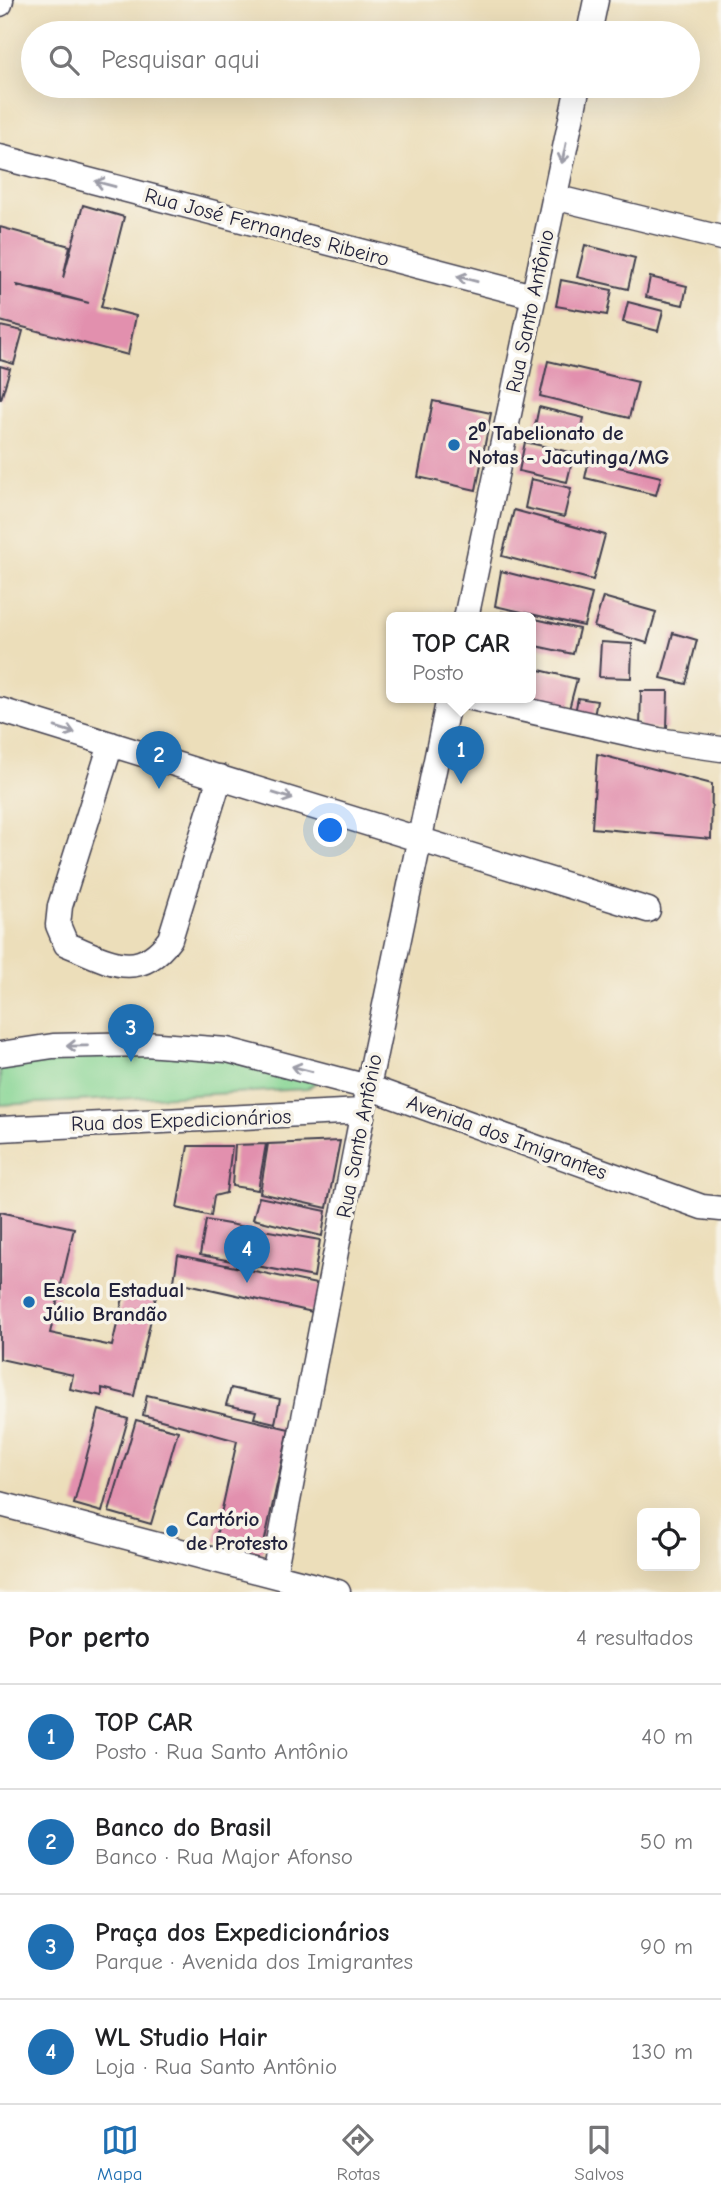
<!DOCTYPE html>
<html lang="pt">
<head>
<meta charset="utf-8">
<style>
  :root { --surface:#fff; --page:#f6f6f6; --text:#202124; --muted:#757577; --line:#e0e0e0; --accent:#1f6fb2 }
  body { margin:0; font-family:"Comic Neue",sans-serif; background:var(--page); color:var(--text) }
  .controls { position:absolute; right:21px; bottom:21px; display:grid; overflow:hidden; border-radius:10px; box-shadow:0 7px 28px #0002 }
  .controls button { width:63px; height:63px; display:grid; place-items:center; padding:0; border:0; border-bottom:2px solid var(--line); background:var(--surface); color:var(--text); font:35px sans-serif }
  .you { position:absolute; left:331px; top:831px; width:24px; height:24px; margin:-18px; border:5px solid #fff; border-radius:50%; background:#1a73e8; box-shadow:0 0 0 10px #1a73e833 }
  .badge { display:grid; place-items:center; width:46px; height:46px; border-radius:50%; background:var(--accent); color:#fff; font-size:23px; font-weight:700 }
  .pin { position:absolute; translate:-50% -58px; filter:drop-shadow(0 2px 4px #0008) }
  .pin::after { content:''; position:absolute; top:37px; width:24px; height:21px; background:inherit; clip-path:polygon(0 0,100% 0,50% 100%) }
  .popup { position:absolute; left:386px; top:612px; width:150px; height:91px; box-sizing:border-box; display:grid; place-content:center; border-radius:10px; background:var(--surface); filter:drop-shadow(0 2px 5px #0005); font-size:23px; white-space:nowrap; color:var(--muted) }
  .popup b { font-size:26px; color:var(--text) }
  .popup::after { content:''; position:absolute; left:50%; top:100%; margin-left:-14px; border:14px solid transparent; border-top-color:var(--surface) }
  .list { margin:0; padding:0; list-style:none }
  h2 { display:flex; justify-content:space-between; align-items:center; height:91px; margin:0; padding:0 28px; font-size:30px }
  h2 small { font-size:23px; font-weight:400; color:var(--muted) }
  .list li { display:grid; grid-template-columns:46px 1fr auto; gap:21px; align-items:center; box-sizing:border-box; height:105px; padding:0 28px; border-top:2px solid var(--line) }
  .list b { display:block; font-size:26px; white-space:nowrap }
  .list p { margin:0; font-size:23px; white-space:nowrap; color:var(--muted) }
  .list em { font-size:23px; font-style:normal; color:var(--muted) }
  .icon { flex:none; width:38px; height:38px; fill:none; stroke:currentColor; stroke-width:2; stroke-linecap:round; stroke-linejoin:round }
  .map { position:relative; flex:none; width:721px; height:1592px; overflow:hidden }
  .search { position:absolute; background:var(--surface); box-shadow:0 7px 28px #0002; left:21px; right:21px; top:21px; height:77px; display:flex; align-items:center; gap:18px; box-sizing:border-box; padding:0 24px; border-radius:38px; color:var(--muted); font-size:26px }
  .sheet { height:511px; background:var(--surface) }
  nav { display:flex; justify-content:space-around; align-items:center; box-sizing:border-box; height:98px; border-top:2px solid var(--line); background:var(--surface); font-size:19px; color:var(--muted) }
  nav a { display:grid; justify-items:center; gap:4px }
  nav .on { color:var(--accent) }
  .map>svg:first-child { display:block }
  .green { fill:#87d594; stroke:#547c68; stroke-width:2 }
  .building { fill:#e290ae; fill-rule:evenodd }
  .lines { fill:none; stroke-linecap:round; stroke-linejoin:round }
  .minor-casing { stroke:#403e4e; stroke-width:27 }
  .minor { stroke:#fff; stroke-width:24 }
  .oneway { stroke:#9c9ca7 }
  .poi-dot { fill:#1f6fb2; stroke:#f7f3e8; stroke-width:2.5 }
  .labels { text-anchor:middle; stroke-width:7; stroke-linejoin:round; paint-order:stroke }
  .street-label { font-size:21px; fill:#22223b; stroke:#f7f3e8 }
  .poi-label { font-size:21px; font-weight:bold; fill:#22223b; stroke:#f7f3e8; text-anchor:start }
</style>
</head>
<body>
<div class="map">
<svg width="721" height="1592" viewBox="0 0 721 1592">
  <rect width="100%" height="100%" fill="#f7f3e8"/>
  <filter id="ink" filterUnits="userSpaceOnUse"><feTurbulence type="fractalNoise" baseFrequency=".0143" numOctaves="2"/><feDisplacementMap in="SourceGraphic" scale="14" xChannelSelector="R" yChannelSelector="G"/><feConvolveMatrix kernelMatrix="1 2 1 2 8 2 1 2 1" color-interpolation-filters="sRGB"/></filter>
  <filter id="wash" filterUnits="userSpaceOnUse"><feTurbulence type="fractalNoise" baseFrequency=".00686" numOctaves="4" result="noise"/><feDisplacementMap in="SourceGraphic" scale="28" xChannelSelector="R" yChannelSelector="G"/><feGaussianBlur stdDeviation="1.57" result="paint"/><feColorMatrix in="noise" values="0 0 0 0 0 0 0 0 0 0 0 0 0 0 0 0 0 1.4 0 .05"/><feComposite in="paint" operator="in"/></filter>
  <g filter="url(#wash)">
    <rect width="100%" height="100%" fill="#ecdeba"/>
    <path class="green" d="M159,1039L324,1076L307,1089L0,1105V1048Z"/>
    <g id="blocks">
      <path class="building" d="M83,205L124,217L101,307L136,316L128,355L0,321V227L70,246L63,278ZM17,285L59,295L89,303L17,286Z
        M585,245L635,258L628,289L577,277Z
        M650,277L687,286L683,305L646,297Z
        M561,280L612,290L607,315L556,306Z
        M628,302L663,311L658,331L623,322Z
        M0,326L23,331L14,364L0,360Z
        M548,361L638,382L629,418L540,396Z
        M0,366L10,369L1,399H0Z
        M433,401L491,413L476,490L418,477Z
        M539,407L584,418L579,441L534,431Z
        M525,442L574,453L567,482L519,471Z
        M589,460L661,477L656,495L585,478Z
        M531,479L571,488L564,517L525,508Z
        M514,510L605,535L593,580L502,556Z
        M501,571L592,594L584,626L495,606Z
        M603,597L656,612L647,643L594,627Z
        M502,612L525,617V618H500Z
        M531,618L579,629L573,654L531,645Z
        M673,633L697,640L686,684L661,678Z
        M601,642L632,644L631,678L599,677Z
        M531,668L577,679L568,713L513,698H531Z
        M641,691H668L667,729L640,728Z
        M578,698L597,701L593,721L574,718Z
        M597,754L712,784L711,839L592,828Z
        M340,1141L327,1208L260,1193L268,1144Z
        M266,1144L258,1190L232,1186L235,1145Z
        M188,1146H232L226,1193L214,1196L211,1216L177,1208Z
        M259,1197L326,1211L322,1236L253,1219Z
        M0,1212L74,1228L50,1333L112,1346L125,1289L156,1296L134,1396L102,1388V1396L70,1389L73,1375L0,1359Z
        M206,1220L320,1240L314,1277L200,1255Z
        M178,1255L321,1285L317,1313L174,1281Z
        M231,1388L280,1399L275,1423L254,1418L256,1411L226,1405Z
        M147,1395L289,1429L262,1553L215,1541L237,1441L143,1415Z
        M99,1410L128,1419L102,1512L74,1504Z
        M136,1420L178,1431L151,1524L109,1512Z"/>
    </g>
  </g>
  <g filter="url(#ink)">
    <use href="#blocks" fill-opacity="0" stroke="#403e4e" stroke-width="2"/>
    <g class="lines">
      <defs>
        <path id="minor" d="M0,4L1,0
          M589,33L596,0
          M0,157L533,296
          M554,197L721,238
          M466,618L578,86
          M472,698L658,740L721,749
          M0,710L648,910
          M111,744L60,906L58,925L66,944C108,961 138,983 170,939L220,777
          M0,1054L53,1046L145,1044L227,1050L368,1087L702,1207L721,1209
          M0,1129L363,1111
          M0,1504L338,1592
          M274,1574L363,1111L449,698"/>
      </defs>
      <use href="#minor" class="minor-casing"/>
      <use href="#minor" class="minor"/>
    </g>
    <defs><path id="oneway-shaft" d="M-6 0H5M1.5-3L5.5 0L1.5 3" fill="none" stroke-width="1.6" stroke-linecap="round" stroke-linejoin="round" transform="scale(1.75)"/></defs>
    <g class="oneway">
      <use href="#oneway-shaft" transform="translate(564 153) rotate(102)"/>
      <use href="#oneway-shaft" transform="translate(105 184) rotate(-165)"/>
      <use href="#oneway-shaft" transform="translate(467 279) rotate(-165)"/>
      <use href="#oneway-shaft" transform="translate(65 730) rotate(17)"/>
      <use href="#oneway-shaft" transform="translate(283 796) rotate(17)"/>
      <use href="#oneway-shaft" transform="translate(77 1046) rotate(179)"/>
      <use href="#oneway-shaft" transform="translate(302 1069) rotate(-165)"/>
    </g>
  </g>
  <g class="poi-dot">
    <circle cx="454" cy="445" r="7"/>
    <circle cx="29" cy="1302" r="7"/>
    <circle cx="172" cy="1531" r="7"/>
  </g>
  <g class="labels">
    <g class="street-label">
      <text transform="translate(267 227) rotate(15)" y="7">Rua José Fernandes Ribeiro</text>
      <text transform="translate(530 311) rotate(-78)" y="7">Rua Santo Antônio</text>
      <text transform="translate(181 1120) rotate(-2)" y="7">Rua dos Expedicionários</text>
      <text transform="translate(359 1136) rotate(-79)" y="7">Rua Santo Antônio</text>
      <text transform="translate(507 1137) rotate(20)" y="7">Avenida dos Imigrantes</text>
    </g>
    <g class="poi-label">
      <text x="468" y="440">2⁰ Tabelionato de<tspan x="468" dy="24">Notas - Jacutinga/MG</tspan></text>
      <text x="43" y="1297">Escola Estadual<tspan x="43" dy="24">Júlio Brandão</tspan></text>
      <text x="186" y="1526">Cartório<tspan x="186" dy="24">de Protesto</tspan></text>
    </g>
  </g>
</svg>
<div class="controls">
<button><svg class="icon" aria-label="locate" viewBox="0 0 24 24"><circle cx="12" cy="12" r="6"/><path d="M12 2v4M12 18v4M2 12h4M18 12h4"/></svg></button>
</div>
<div class="you"></div>
<div class="pin badge" style="left:461px;top:784px">1</div>
<div class="popup"><b>TOP CAR</b>Posto</div>
<div class="pin badge" style="left:159px;top:789px">2</div>
<div class="pin badge" style="left:131px;top:1062px">3</div>
<div class="pin badge" style="left:247px;top:1283px">4</div>
<div class="search"><svg class="icon" aria-label="search" viewBox="0 0 24 24"><circle cx="10" cy="10" r="6"/><path d="M15 15l6 6"/></svg>Pesquisar aqui</div>
</div>
<section class="sheet">
<h2>Por perto<small>4 resultados</small></h2>
<ul class="list">
<li><span class="badge">1</span><div><b>TOP CAR</b><p>Posto · Rua Santo Antônio</p></div><em>40 m</em></li>
<li><span class="badge">2</span><div><b>Banco do Brasil</b><p>Banco · Rua Major Afonso</p></div><em>50 m</em></li>
<li><span class="badge">3</span><div><b>Praça dos Expedicionários</b><p>Parque · Avenida dos Imigrantes</p></div><em>90 m</em></li>
<li><span class="badge">4</span><div><b>WL Studio Hair</b><p>Loja · Rua Santo Antônio</p></div><em>130 m</em></li>
</ul>
</section>
<nav>
<a class="on"><svg class="icon" aria-label="map" viewBox="0 0 24 24"><path d="M3 6l6-2 6 2 6-2v14l-6 2-6-2-6 2zM9 4v14M15 6v14"/></svg>Mapa</a>
<a><svg class="icon" aria-label="directions" viewBox="0 0 24 24"><path d="M12 3l9 9-9 9-9-9zM9 14v-3h6M13 9l2 2-2 2"/></svg>Rotas</a>
<a><svg class="icon" aria-label="saved" viewBox="0 0 24 24"><path d="M7 4h10v16l-5-4-5 4z"/></svg>Salvos</a>
</nav>
</body>
</html>
